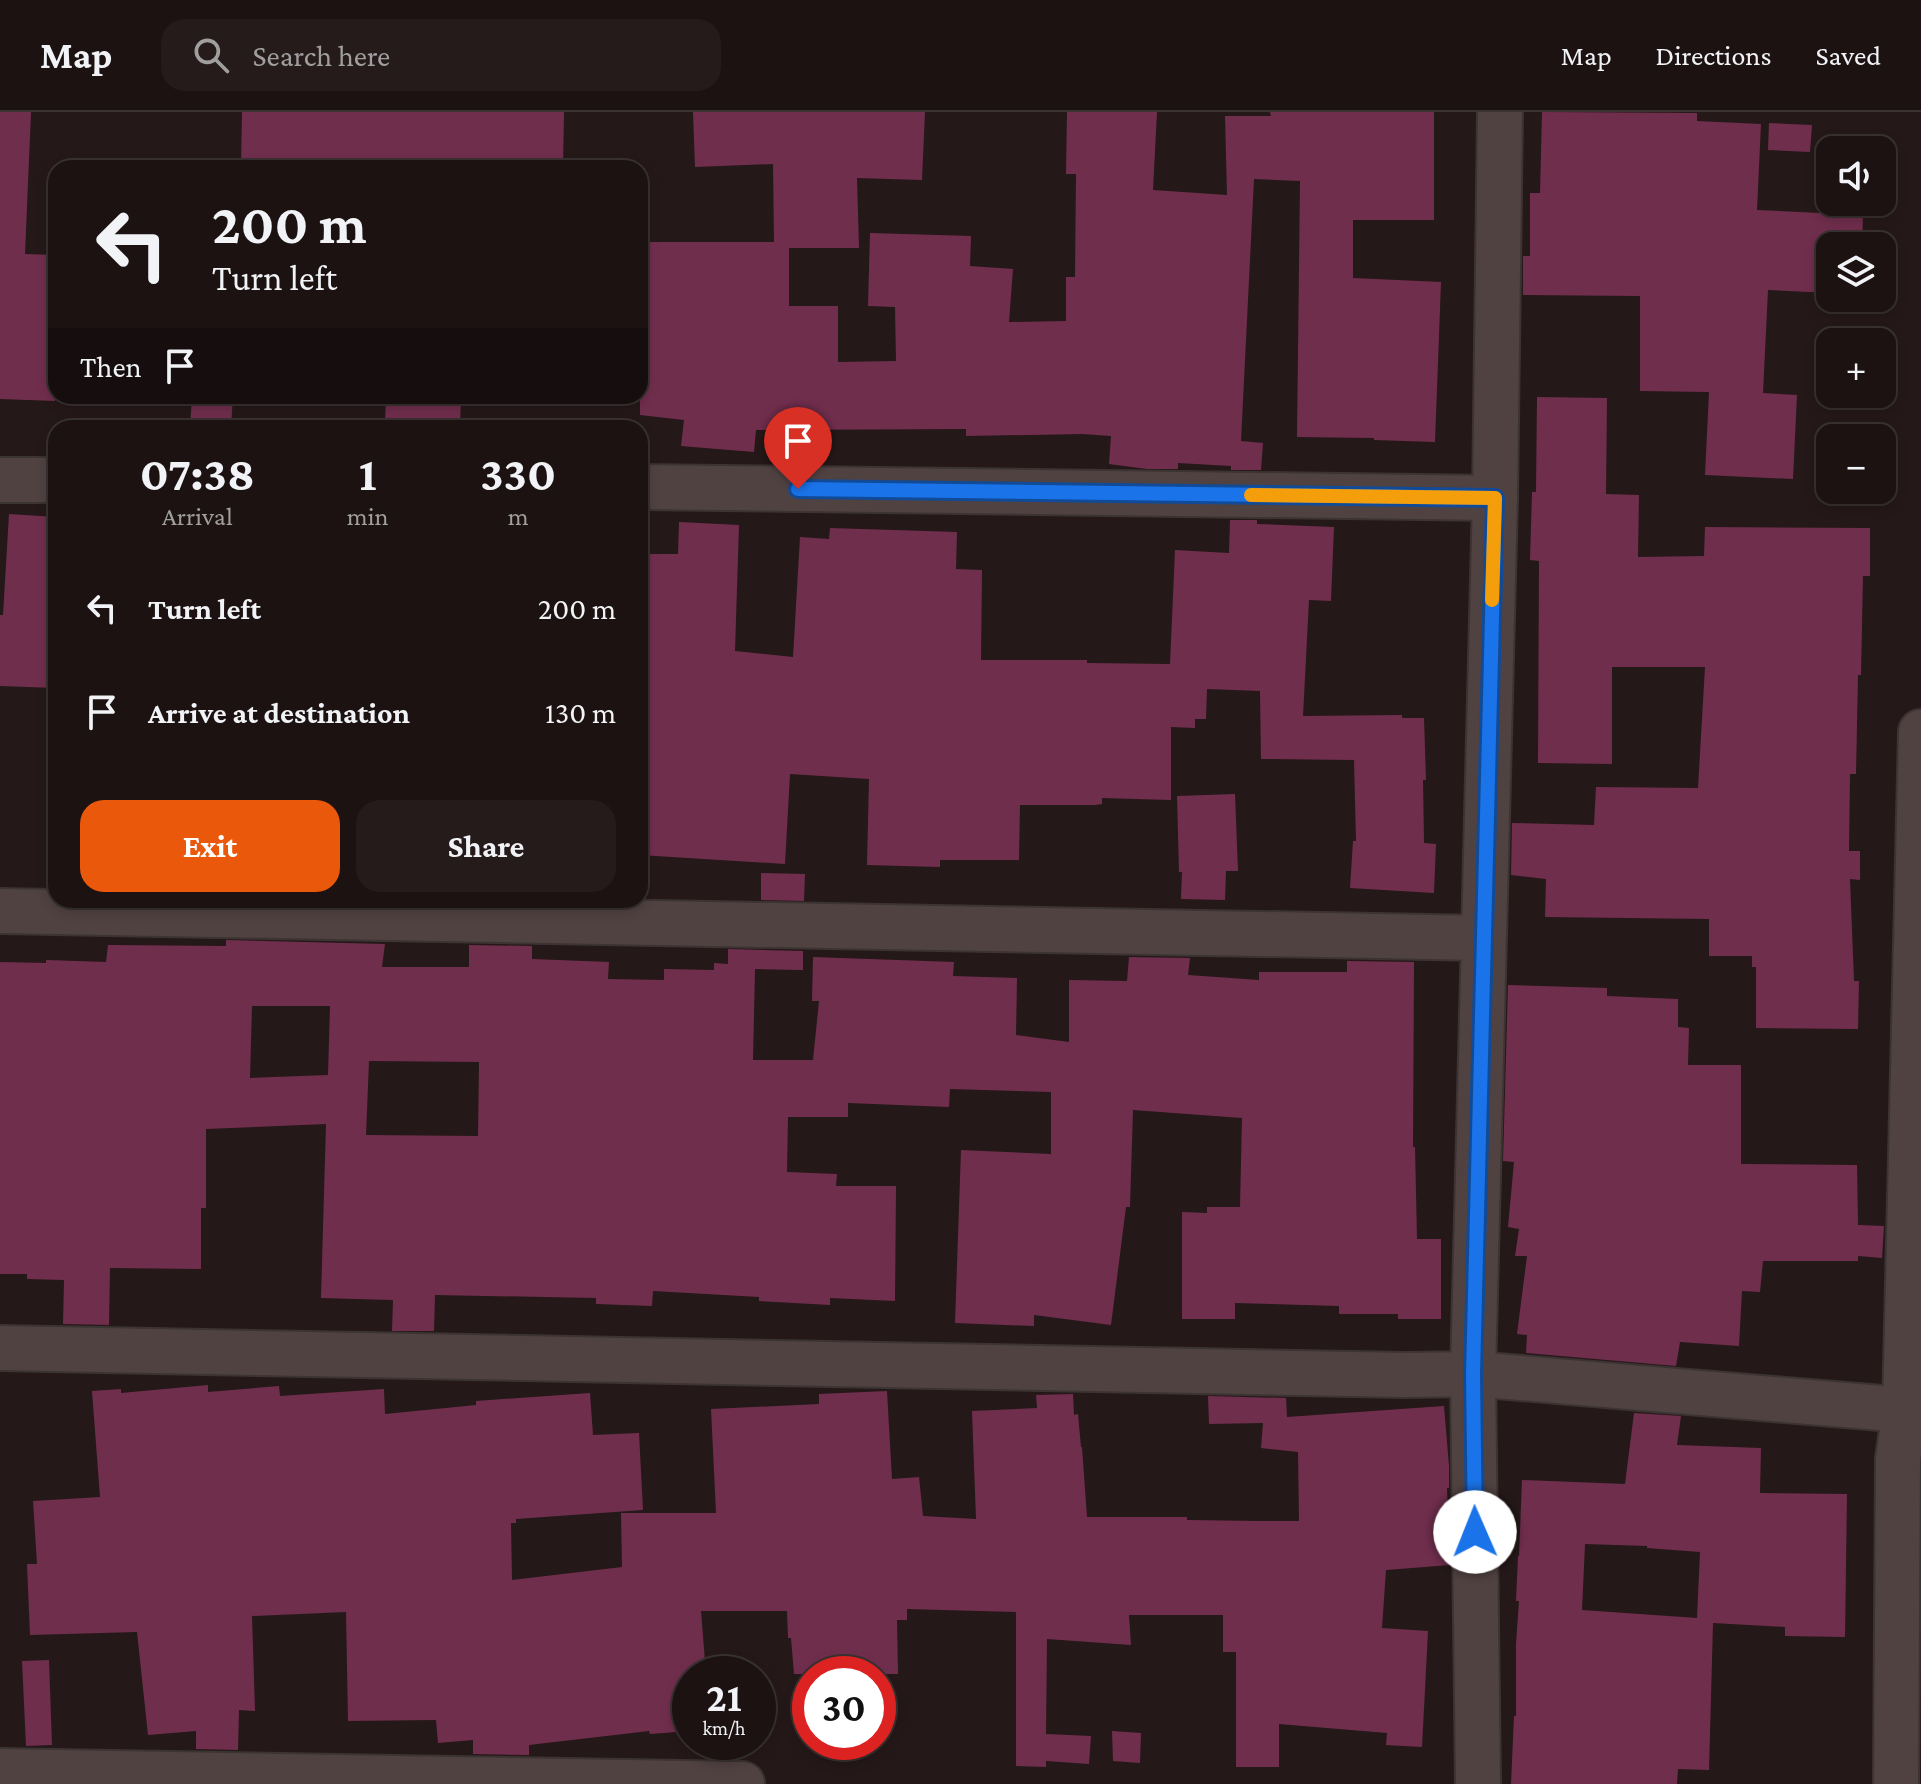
<!DOCTYPE html>
<html lang="en">
<head>
<meta charset="utf-8">
<style>
	:root { --surface:#1c1212; --page:#251b1b; --text:#f1f3f6; --muted:#a09e9f; --line:#3a3232; --accent:#ea580c }
	body { margin:0; font-family:"Crimson Pro",serif; background:var(--page); color:var(--text); height:100vh; display:flex; flex-direction:column; font-size:30px; white-space:nowrap }
	* { box-sizing:border-box; margin:0 }
	p { font-size:26px; color:var(--muted) }
	.icon { flex:none; width:44px; height:44px; fill:none; stroke:currentColor; stroke-width:2; stroke-linecap:round; stroke-linejoin:round }
	.map { position:relative; flex:1; overflow:hidden }
	.details { position:absolute; left:48px; top:308px; width:600px; height:488px; display:flex; flex-direction:column; background:var(--surface); border-radius:24px; box-shadow:0 4px 12px #0003,0 0 0 2px var(--line) }
	.details>* { flex:none }
	.banner { position:absolute; left:48px; top:48px; width:600px; height:244px; border-radius:24px; box-shadow:0 4px 12px #0003,0 0 0 2px var(--line); background:#1c1212; color:var(--text); overflow:hidden }
	.controls { position:absolute; left:1816px; top:24px; display:grid; gap:16px }
	.controls a { display:grid; place-items:center; width:80px; height:80px; border-radius:16px; background:var(--surface); box-shadow:0 4px 12px #0003,0 0 0 2px var(--line); font-size:40px }
	.speed { position:absolute; left:672px; top:1544px; display:flex; gap:16px; font-size:40px; font-weight:700; text-align:center }
	.speed>* { display:grid; place-content:center; width:104px; height:104px; border-radius:50%; background:var(--surface); box-shadow:0 4px 12px #0003,0 0 0 2px var(--line); line-height:1 }
	.speed small { font-size:20px; font-weight:400 }
	.speed .limit { border:12px solid #d22; background:#fff; color:#111 }
	.pin { position:absolute; display:grid; place-items:center; width:68px; height:68px; color:#fff; margin:-82px -34px; border-radius:50% 50% 50% 0; rotate:-45deg; box-shadow:0 0 8px #0007 }
	.pin .icon { rotate:45deg }
	.me { position:absolute; width:88px; margin:-44px; rotate:359deg; stroke-linejoin:round; filter:drop-shadow(0 0 6px #0008) }
	.turn { display:flex; align-items:center; gap:28px; height:168px; padding:0 32px; font-size:36px }
	.turn .icon { width:104px; height:104px; stroke-width:2.5 }
	.turn b { display:block; font-size:56px; line-height:68px }
	.then { display:flex; align-items:center; height:76px; padding:0 32px; background:#0003; gap:16px; font-size:30px }
	.eta { display:flex; justify-content:space-evenly; align-items:center; height:136px; text-align:center }
	.eta b { font-size:48px; font-weight:700; line-height:56px }
	.cta { display:flex; gap:16px; margin-top:auto; padding:16px 32px }
	.cta a { flex:1; height:92px; border-radius:24px; background:var(--accent); color:#fff; font-size:32px; font-weight:700; line-height:92px; text-align:center }
	.cta a+a { background:var(--page); color:var(--text) }
	ul { padding:0; list-style:none }
	li { display:flex; align-items:center; gap:24px; height:104px; padding:0 32px }
	li div { flex:1 }
	li b { display:block; font-size:30px }
	li em { font-style:normal }
	header { display:flex; align-items:center; gap:48px; box-sizing:border-box; height:112px; padding:0 40px; background:var(--surface); border-bottom:2px solid var(--line) }
	header strong { font-size:38px }
	nav { display:flex; gap:44px; margin-inline-start:auto; font-size:28px }
	.search { width:560px; height:72px; background:var(--page); display:flex; align-items:center; gap:20px; box-sizing:border-box; padding:0 28px; border-radius:24px; color:var(--muted); font-size:30px }
	.map>svg:first-child { display:block }
</style>
</head>
<body>
<header>
<strong>Map</strong>
<div class="search"><svg class="icon" aria-label="search" viewBox="0 0 24 24"><circle cx="10" cy="10" r="6"/><path d="M15 15l6 6"/></svg>Search here</div>
<nav><a>Map</a><a>Directions</a><a>Saved</a></nav>
</header>
<div class="map">
<svg width="1921" height="1672" viewBox="0 0 1921 1672">
	<rect width="100%" height="100%" fill="#251818"/>
	<path fill="#702e4d" fill-rule="evenodd" d="M0 0H31L25 142 56 143 55 289 0 287Z
		M242 0H564L563 56H241Z
		M693 0H925L922 68 857 66 859 136H789V194H838V250L896 249 895 195 868 194 870 121 971 124 970 154 1013 157 1009 210 1066 209V165H1075L1076 62H1066L1067 0H1157L1153 78 1227 83 1225 4H1271L1270 0H1434V108H1353V166L1441 170 1435 330 1374 328V326L1297 325 1300 69 1254 67 1241 329 1263 331 1261 358H1231V354L1178 351V357H1147L1109 352 1111 324 1082 322 966 324V317L756 318 754 340 681 334 684 308 640 303V130H774L773 52 695 55Z
		M1542 0 1697 1V9L1761 12 1757 98 1863 103 1862 134H1830V181L1768 178 1763 281 1797 283 1793 367 1705 363 1709 280 1640 279V184L1523 183V144H1530V81H1540Z
		M1769 11 1812 13 1810 40 1768 38Z
		M192 284H233L231 316H190Z
		M386 284H461L460 314 385 312Z
		M1537 285 1607 286 1606 382 1639 383 1638 445 1704 444 1705 415 1870 416V464H1863L1861 563H1858L1856 662H1850L1849 739H1860V768L1850 767 1854 869H1859L1858 917 1756 916V855H1752V844H1709V807L1545 805 1546 767 1511 763 1512 711 1594 713 1596 675 1698 676 1705 555H1612V652L1538 651 1539 449 1530 448 1532 380H1536Z
		M9 402 56 405V464L53 505H56V576L0 574V503H3Z
		M1230 408H1257V412L1334 415 1331 489 1309 488 1303 604 1402 603V606H1424L1426 668H1423L1424 731 1436 732 1434 781 1350 776 1353 729H1356L1354 648 1261 647 1260 579 1207 577 1206 607H1195V616L1171 615V688L1102 686V692L1095 693H1020L1019 748H940V755L867 753 869 667 790 662 785 752 640 743V442H678L679 410 739 413 735 539 793 545 800 425 829 427 830 416 957 420 956 457 982 458 981 548H1087V551L1170 552 1175 438 1229 441Z
		M1235 682 1238 759H1226L1225 788 1181 787 1182 760H1179L1177 684Z
		M761 761 805 762 804 789 761 788Z
		M226 828 385 832 382 855H469V833L532 834V847L609 850 608 867 664 868V857L714 858V851L728 852V837L803 839V858L755 857 753 948H813L819 889H812L813 845 954 850 953 864 1017 866 1016 923 1069 930V868L1127 869 1129 845 1190 846 1188 863 1259 868V860H1347V849L1414 850 1413 1035H1415L1417 1127H1441V1207H1398V1202H1339V1194L1235 1191V1207H1182V1100L1207 1101V1095H1240L1242 1006 1133 998 1130 1095H1126L1111 1213 1034 1203V1214L955 1211 961 1038 1051 1042V980L950 977 949 995 848 991V1005H788L787 1060 837 1062 836 1074H896L895 1189 830 1186V1193L759 1189V1185L653 1179 652 1194 596 1192V1186L435 1183 434 1219H392L393 1188 321 1186 326 1012 206 1017V1096H201V1157L110 1156 109 1213 63 1212 64 1168 27 1167V1162H0V850L46 851V848L106 850 108 833 226 834ZM252 894H330L328 963 250 966ZM369 949 479 950 478 1024 366 1023Z
		M1508 873 1607 876V884L1678 887V915L1689 916 1688 953H1741V1052L1857 1053 1858 1113 1884 1114 1882 1146 1858 1144V1149H1763L1760 1180 1742 1179 1739 1234 1680 1230 1676 1254 1526 1241 1527 1223 1517 1222 1527 1144H1515L1519 1117 1508 1115 1514 1050 1503 1049Z
		M208 1273V1280L279 1274 280 1284 384 1277 385 1302 476 1293V1289L590 1281 593 1323 639 1321 643 1398 516 1407V1411H511L512 1468 622 1455 621 1401H716L711 1297 819 1292V1282L887 1279 892 1367 919 1365 923 1404 976 1407 972 1299 1037 1296 1036 1283 1073 1282 1074 1303 1078 1302 1081 1335H1082L1087 1405H1187V1408L1257 1409H1299L1298 1340 1261 1336 1263 1311 1209 1312 1208 1284 1286 1286 1287 1305 1444 1294 1449 1354V1376H1447L1450 1453 1386 1458 1382 1516 1428 1519 1422 1635 1386 1633 1387 1621 1279 1612V1655H1236V1540H1223V1503H1129L1131 1533 1047 1527 1046 1622 1091 1624 1089 1652 1046 1649V1655L1016 1654V1500L907 1497V1508H897L898 1562H794L791 1526H788L787 1499H701L706 1562H690V1619L650 1622 649 1619 529 1633V1643L473 1642V1628L438 1631 436 1608 348 1609 346 1500 252 1504 255 1599 239 1598 238 1638 196 1637V1619L148 1623 137 1520 30 1523 27 1452H37L33 1389 100 1385 92 1279 121 1277V1281Z
		M1634 1301 1681 1304 1677 1333 1761 1336 1760 1381 1847 1382 1845 1525 1785 1524V1515L1713 1511 1709 1658 1678 1657 1677 1672H1511L1514 1604H1516V1532L1519 1489H1516L1518 1444H1519L1522 1368 1625 1372ZM1585 1432 1647 1434V1436L1700 1440 1697 1506 1582 1498Z
		M49 1548 52 1633 26 1634 22 1549Z
		M1112 1619 1141 1621 1140 1651 1113 1649Z"/>
	<g fill="none" stroke-linecap="round" stroke-linejoin="round">
		<g stroke="#3c3333" stroke-width="48">
			<path id="minor" d="M0 368H56
				M640 375 1495 386
				M0 799 1484 826
				M0 1236 1405 1263 1473 1262 1905 1298
				M0 1659 742 1672
				M1478 1672 1473 1262 1495 386 1500 0
				M1896 1672 1898 1347 1905 1298 1921 620"/>
		</g>
		<use href="#minor" stroke="#514242" stroke-width="44"/>
	</g>
	<g fill="none" stroke-linecap="round" stroke-linejoin="round">
		<g stroke="#114b97" stroke-width="20">
			<path id="route" d="M798 377 1495 386 1473 1262 1475 1420"/>
		</g>
		<use href="#route" stroke="#1a73e8" stroke-width="14"/>
		<path stroke="#f59e0b" stroke-width="14" d="M1251 383 1495 386 1492 488"/>
	</g>
</svg>
<div class="controls">
<a><svg class="icon" aria-label="sound" viewBox="0 0 24 24"><path d="M4 9h4l5-4v14l-5-4H4zM17 9q2 3 0 6"/></svg></a>
<a><svg class="icon" aria-label="layers" viewBox="0 0 24 24"><path d="M12 4l9 5-9 5-9-5zM3 14l9 5 9-5"/></svg></a>
<a>+</a>
<a>−</a>
</div>
<div class="speed"><div>21<small>km/h</small></div><div class="limit">30</div></div>
<div class="pin" style="left:798px;top:377px;background:#d93025"><svg class="icon" aria-label="arrive" viewBox="0 0 24 24"><path d="M6 21V4h12l-3 4 3 4H6"/></svg></div>
<svg class="me" style="left:1475px;top:1420px" viewBox="-20 -20 40 40"><circle r="19" fill="#fff"/><path d="M0-13L10 11 0 6-10 11z" fill="#1a73e8"/></svg>
<div class="banner">
<div class="turn"><svg class="icon" aria-label="left" viewBox="0 0 24 24"><path d="M17 20v-9H6M10 6l-5 5 5 5"/></svg><div><b>200 m</b>Turn left</div></div>
<div class="then">Then<svg class="icon" aria-label="arrive" viewBox="0 0 24 24"><path d="M6 21V4h12l-3 4 3 4H6"/></svg></div>
</div>
<section class="details">
<div class="eta">
<div><b>07:38</b><p>Arrival</p></div>
<div><b>1</b><p>min</p></div>
<div><b>330</b><p>m</p></div>
</div>
<ul>
<li><svg class="icon" aria-label="left" viewBox="0 0 24 24"><path d="M17 20v-9H6M10 6l-5 5 5 5"/></svg><div><b>Turn left</b></div><em>200 m</em></li>
<li><svg class="icon" aria-label="arrive" viewBox="0 0 24 24"><path d="M6 21V4h12l-3 4 3 4H6"/></svg><div><b>Arrive at destination</b></div><em>130 m</em></li>
</ul>
<div class="cta"><a>Exit</a><a>Share</a></div>
</section>
</div>
</body>
</html>
